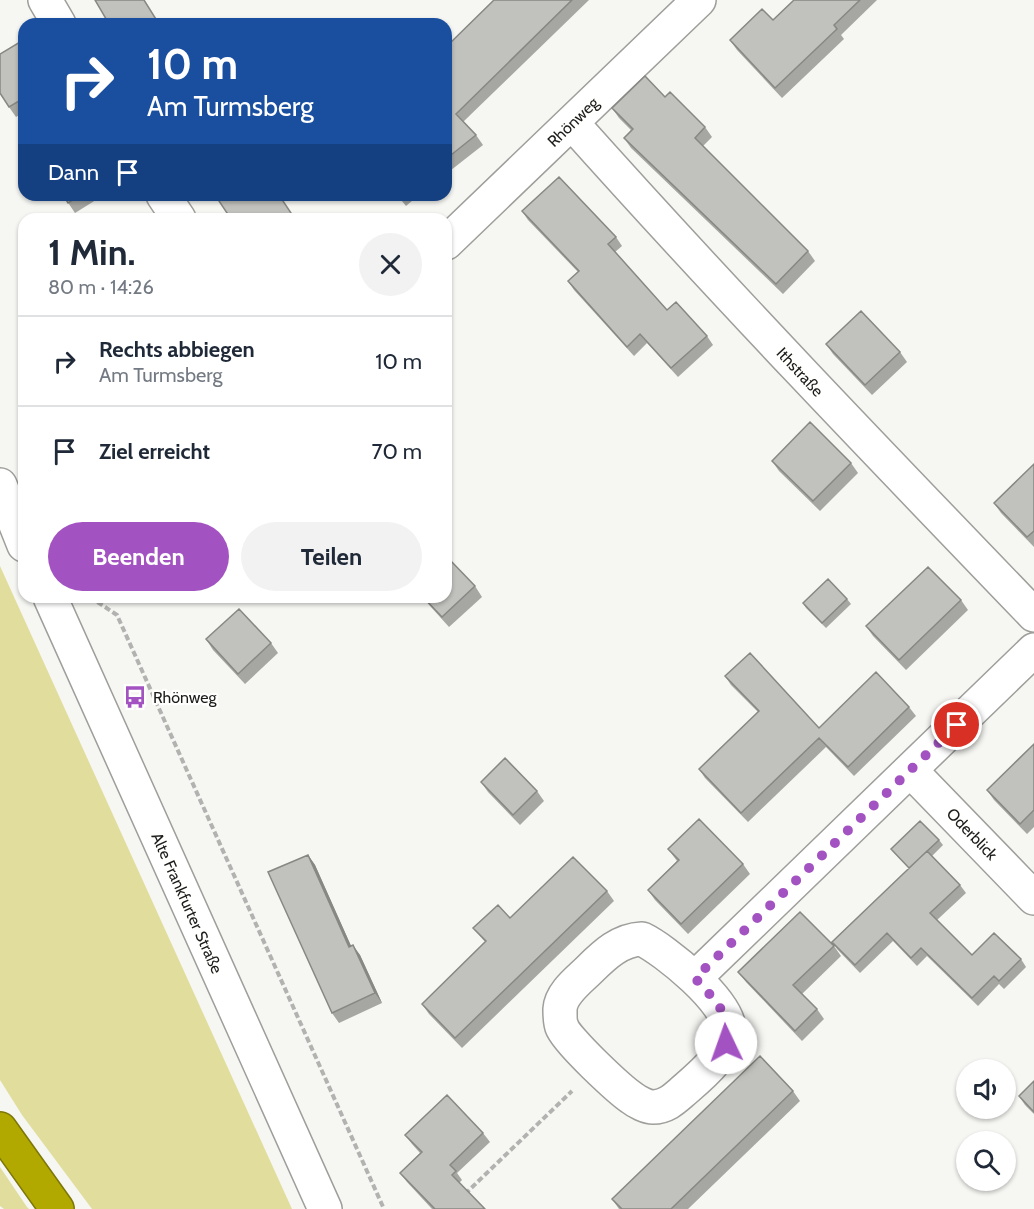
<!DOCTYPE html>
<html lang="de">
<head>
<meta charset="utf-8">
<style>
	:root { --surface:#fff; --page:#f2f2f3; --text:#1f2937; --muted:#747a83; --line:#e0e1e3; --accent:#a352c1 }
	body { margin:0; font-family:Cabin,sans-serif; background:var(--page); color:var(--text); height:100vh; display:flex; flex-direction:column; font-size:22px; white-space:nowrap }
	* { box-sizing:border-box; margin:0 }
	p { font-size:20px; color:var(--muted) }
	.icon { flex:none; width:33px; height:33px; fill:none; stroke:currentColor; stroke-width:2; stroke-linecap:round; stroke-linejoin:round }
	.map { position:relative; flex:1; overflow:hidden }
	.drawer { position:absolute; left:18px; top:213px; width:434px; height:390px; display:flex; flex-direction:column; background:var(--surface); border-radius:18px; box-shadow:0 2px 4px #0004 }
	.drawer>* { flex:none }
	.hud { position:absolute; left:18px; top:18px; width:434px; height:183px; border-radius:18px; box-shadow:0 2px 4px #0004; background:#1a4fa0; color:#fff; overflow:hidden }
	.buttons { position:absolute; left:956px; top:1059px; display:grid; gap:12px }
	.buttons a { display:grid; place-items:center; width:60px; height:60px; border-radius:50%; background:var(--surface); box-shadow:0 2px 4px #0004; font-size:30px }
	.pin { position:absolute; display:grid; place-items:center; width:51px; height:51px; color:#fff; margin:-26px; border:3px solid #fff; border-radius:50%; box-shadow:0 2px 6px #0007 }
	.me { position:absolute; width:66px; margin:-33px; rotate:357deg; stroke-linejoin:round; filter:drop-shadow(0 0 4px #0008) }
	.turn { display:flex; align-items:center; gap:21px; height:126px; padding:0 30px; font-size:27px }
	.turn .icon { width:78px; height:78px; stroke-width:2.5 }
	.turn b { display:block; font-size:42px; line-height:51px }
	.then { display:flex; align-items:center; height:57px; padding:0 30px; background:#0003; gap:12px; font-size:22px }
	.round { display:grid; place-items:center; flex:none; width:63px; height:63px; border-radius:32px; background:var(--page) }
	.overview { display:flex; align-items:center; justify-content:space-between; height:102px; padding:0 30px }
	h1 { font-size:36px; font-weight:800; line-height:45px }
	.primary-button { display:flex; gap:12px; margin-top:auto; padding:12px 30px }
	.primary-button a { flex:1; height:69px; border-radius:36px; background:var(--accent); color:#fff; font-size:24px; font-weight:800; line-height:69px; text-align:center }
	.primary-button a+a { background:var(--page); color:var(--text) }
	ul { padding:0; list-style:none }
	li { display:flex; align-items:center; gap:18px; height:90px; padding:0 30px; border-top:2px solid var(--line) }
	li div { flex:1 }
	li b { display:block; font-size:22px }
	li em { font-style:normal }
	.map>svg:first-child { display:block }
</style>
</head>
<body>
<div class="map">
<svg width="1034" height="1209" viewBox="0 0 1034 1209">
	<rect width="100%" height="100%" fill="#f6f6f3"/>
	<path fill="#e1de9d" d="M0 566 292 1209H92L22 1115 0 1080Z
		M0 1167 27 1207 29 1209H4L0 1206Z"/>
	<g fill="none" stroke-linecap="round" stroke-linejoin="round">
		<g stroke="#9e9e9b" stroke-width="36">
			<path id="street" d="M45 0 59 24
				M572 123C722 291 878 453 1034 615
				M163 195 179 219
				M446 243 699 0
				M911 771 1034 898
				M642 939C665 950 729 1002 729 1029 729 1054 698 1078 681 1093 673 1100 665 1107 653 1107 647 1107 637 1102 632 1098 620 1090 566 1040 562 1027 560 1023 560 1014 560 1009 561 993 579 980 589 970 605 954 620 940 642 939Z
				M695 978 1034 650"/>
		</g>
		<g stroke="#9e9e9b" stroke-width="36">
			<path id="secondary" d="M0 485 24 545
				M50 597 325 1209"/>
		</g>
		<g stroke="#7d7709" stroke-width="36">
			<path id="highway" d="M0 1129 57 1209"/>
		</g>
		<path stroke="#b2b2b0" stroke-width="4" stroke-dasharray="6 3" stroke-linecap="butt" d="M90 597 117 615 384 1209
			M465 1194 572 1091"/>
		<use href="#street" stroke="#fff" stroke-width="33"/>
		<use href="#secondary" stroke="#fff" stroke-width="33"/>
		<use href="#highway" stroke="#b1a800" stroke-width="33"/>
	</g>
	<path fill="#a6a6a3" d="M494 0H589L463 122 476 135 483 145 446 174V47Z
		M794 0H877L841 35 844 39 782 98 737 50 730 40 773 20Z
		M24 48V112L16 117 9 107Z
		M665 97 705 127 712 137 703 146 808 251 815 261 783 294 631 148 624 138 631 130 619 118 612 108Z
		M63 195H104L75 213Z
		M397 195H419L406 206Z
		M522 211 616 237 622 246 615 252 667 310 707 336 713 345 678 377 647 343 634 356 574 290 568 281 578 272 528 220Z
		M826 344 900 352 907 362 872 395 833 354Z
		M772 461 851 463 858 473 820 511 779 471Z
		M1034 464V547L1001 513 994 503Z
		M475 586 482 597 449 627 422 597H446Z
		M847 599 851 604 826 628 806 608 803 603Z
		M961 600 968 610 906 670 873 636 866 626Z
		M206 639 271 643 278 653 245 684 213 650Z
		M725 676 819 728 909 707 916 716 854 776 826 747 748 822 705 778 699 769 758 712 731 685Z
		M1034 744V827L1027 834 994 800 987 790Z
		M481 782 537 791 544 801 520 825 488 792Z
		M939 840 943 845 932 856 960 885 966 893 937 920 972 955 1021 959 1026 967 1004 989 999 984 978 1006 927 956 917 966 893 941 860 973 837 949 832 942 909 868 891 849Z
		M668 849 743 864 750 874 688 934 655 900 648 890 677 861Z
		M308 855 315 865 351 946 360 955 382 1003 339 1023 332 1013Z
		M607 891 614 901 462 1048 429 1014 422 1004 485 942 473 928Z
		M834 946 841 956 802 994 817 1009 824 1019 802 1041 746 982 738 972Z
		M1034 1081V1114L1025 1105 1019 1096Z
		M793 1091 800 1101 688 1209H619L612 1199Z
		M483 1133 490 1142 457 1173 462 1180 459 1183 485 1209H432L407 1182 400 1173 420 1153 412 1144 405 1135Z"/>
	<path fill="#878784" d="M308 855 315 865 356 957 349 947Z
		M353 945 360 955 382 1003 375 993Z"/>
	<path fill="#c1c1bd" stroke="#878784" stroke-width="1.5" d="M95 0H144L159 24H109Z
		M494 0H572L456 114 476 135 446 159V47Z
		M794 0H860L834 25 837 29 775 88 730 40 762 9 773 20Z
		M20 42 24 48V98L9 107 0 93V54Z
		M645 76 665 97 670 92 705 127 695 138 808 251 776 284 624 138 633 129 612 108Z
		M559 177 616 237 608 244 667 310 676 302 707 336 671 368 640 334 627 347 568 281 579 271 522 211Z
		M63 195H81L68 203Z
		M215 195H279L295 219H231Z
		M861 311 900 352 865 385 826 344Z
		M810 422 851 463 813 501 772 461Z
		M1034 464V531L1027 537 994 503Z
		M450 560 475 586 442 617 423 597H446V564Z
		M928 567 961 600 899 660 866 626Z
		M828 579 847 599 822 623 803 603Z
		M239 609 271 643 238 674 206 639Z
		M750 653 819 728 876 672 909 707 848 767 819 738 741 813 699 769 759 711 725 676Z
		M1034 744V810L1020 824 987 790Z
		M505 758 537 791 513 815 481 782Z
		M699 819 743 864 681 924 648 890 679 860 668 849Z
		M920 821 939 840 909 868 891 849Z
		M927 851 960 885 930 913 972 955 994 933 1021 959 999 981 994 976 972 998 921 948 911 958 887 933 855 965 832 942Z
		M308 855 349 947 353 945 375 993 332 1013 268 872Z
		M573 857 607 891 455 1038 422 1004 486 941 473 928 498 905 510 918Z
		M800 912 834 946 793 985 817 1009 795 1031 738 972Z
		M760 1056 793 1091 671 1209H622L612 1199Z
		M1034 1081V1112L1019 1096Z
		M447 1095 483 1133 450 1165 456 1171 452 1175 485 1209H435L400 1173 422 1152 405 1135Z"/>
	<g fill="none" stroke-linecap="round" stroke-linejoin="round">
		<path stroke="#a352c1" stroke-width="10" stroke-dasharray="0 18" d="M726 1043C732 1013 713 999 695 978L957 725"/>
	</g>
	<defs>
		<g id="bus-bare" transform="scale(1.8)"><path d="M-5-6H5V4H4V6H2V4H-2V6H-4V4H-5ZM-3.5-4V0h7V-4ZM-3.5 1.2v1.5H-2V1.2ZM2 1.2v1.5H3.5V1.2Z" fill="#a352c1" stroke="#fffffe" stroke-width="2.5" paint-order="stroke"/></g>
	</defs>
	<g fill-rule="evenodd">
		<use href="#bus-bare" x="135" y="697"/>
	</g>
	<g text-anchor="middle" dominant-baseline="central" stroke-width="4.5" stroke-linejoin="round" paint-order="stroke">
		<g font-size="16" fill="#1c1c1b" stroke="#fffffe">
			<text transform="translate(573 122) rotate(-44)">Rhönweg</text>
			<text transform="translate(800 372) rotate(47)">Ithstraße</text>
			<text transform="translate(972 834) rotate(46)">Oderblick</text>
			<text transform="translate(187 903) rotate(66)">Alte Frankfurter Straße</text>
		</g>
		<g font-size="16" fill="#1c1c1b" stroke="#fffffe" text-anchor="start">
			<text x="153" y="697">Rhönweg</text>
		</g>
	</g>
</svg>
<div class="buttons">
<a><svg class="icon" aria-label="sound" viewBox="0 0 24 24"><path d="M4 9h4l5-4v14l-5-4H4zM17 9q2 3 0 6"/></svg></a>
<a><svg class="icon" aria-label="search" viewBox="0 0 24 24"><circle cx="10" cy="10" r="6"/><path d="M15 15l6 6"/></svg></a>
</div>
<div class="pin" style="left:957px;top:725px;background:#d93025"><svg class="icon" aria-label="arrive" viewBox="0 0 24 24"><path d="M6 21V4h12l-3 4 3 4H6"/></svg></div>
<svg class="me" style="left:726px;top:1043px" viewBox="-20 -20 40 40"><circle r="19" fill="#fff"/><path d="M0-13L10 11 0 6-10 11z" fill="#a352c1"/></svg>
<div class="hud">
<div class="turn"><svg class="icon" aria-label="right" viewBox="0 0 24 24"><path d="M7 20v-9h11M14 6l5 5-5 5"/></svg><div><b>10 m</b>Am Turmsberg</div></div>
<div class="then">Dann<svg class="icon" aria-label="arrive" viewBox="0 0 24 24"><path d="M6 21V4h12l-3 4 3 4H6"/></svg></div>
</div>
<section class="drawer">
<div class="overview"><div><h1>1 Min.</h1><p>80 m · 14:26</p></div><a class="round"><svg class="icon" aria-label="close" viewBox="0 0 24 24"><path d="M6 6l12 12M18 6L6 18"/></svg></a></div>
<ul>
<li><svg class="icon" aria-label="right" viewBox="0 0 24 24"><path d="M7 20v-9h11M14 6l5 5-5 5"/></svg><div><b>Rechts abbiegen</b><p>Am Turmsberg</p></div><em>10 m</em></li>
<li><svg class="icon" aria-label="arrive" viewBox="0 0 24 24"><path d="M6 21V4h12l-3 4 3 4H6"/></svg><div><b>Ziel erreicht</b></div><em>70 m</em></li>
</ul>
<div class="primary-button"><a>Beenden</a><a>Teilen</a></div>
</section>
</div>
</body>
</html>
